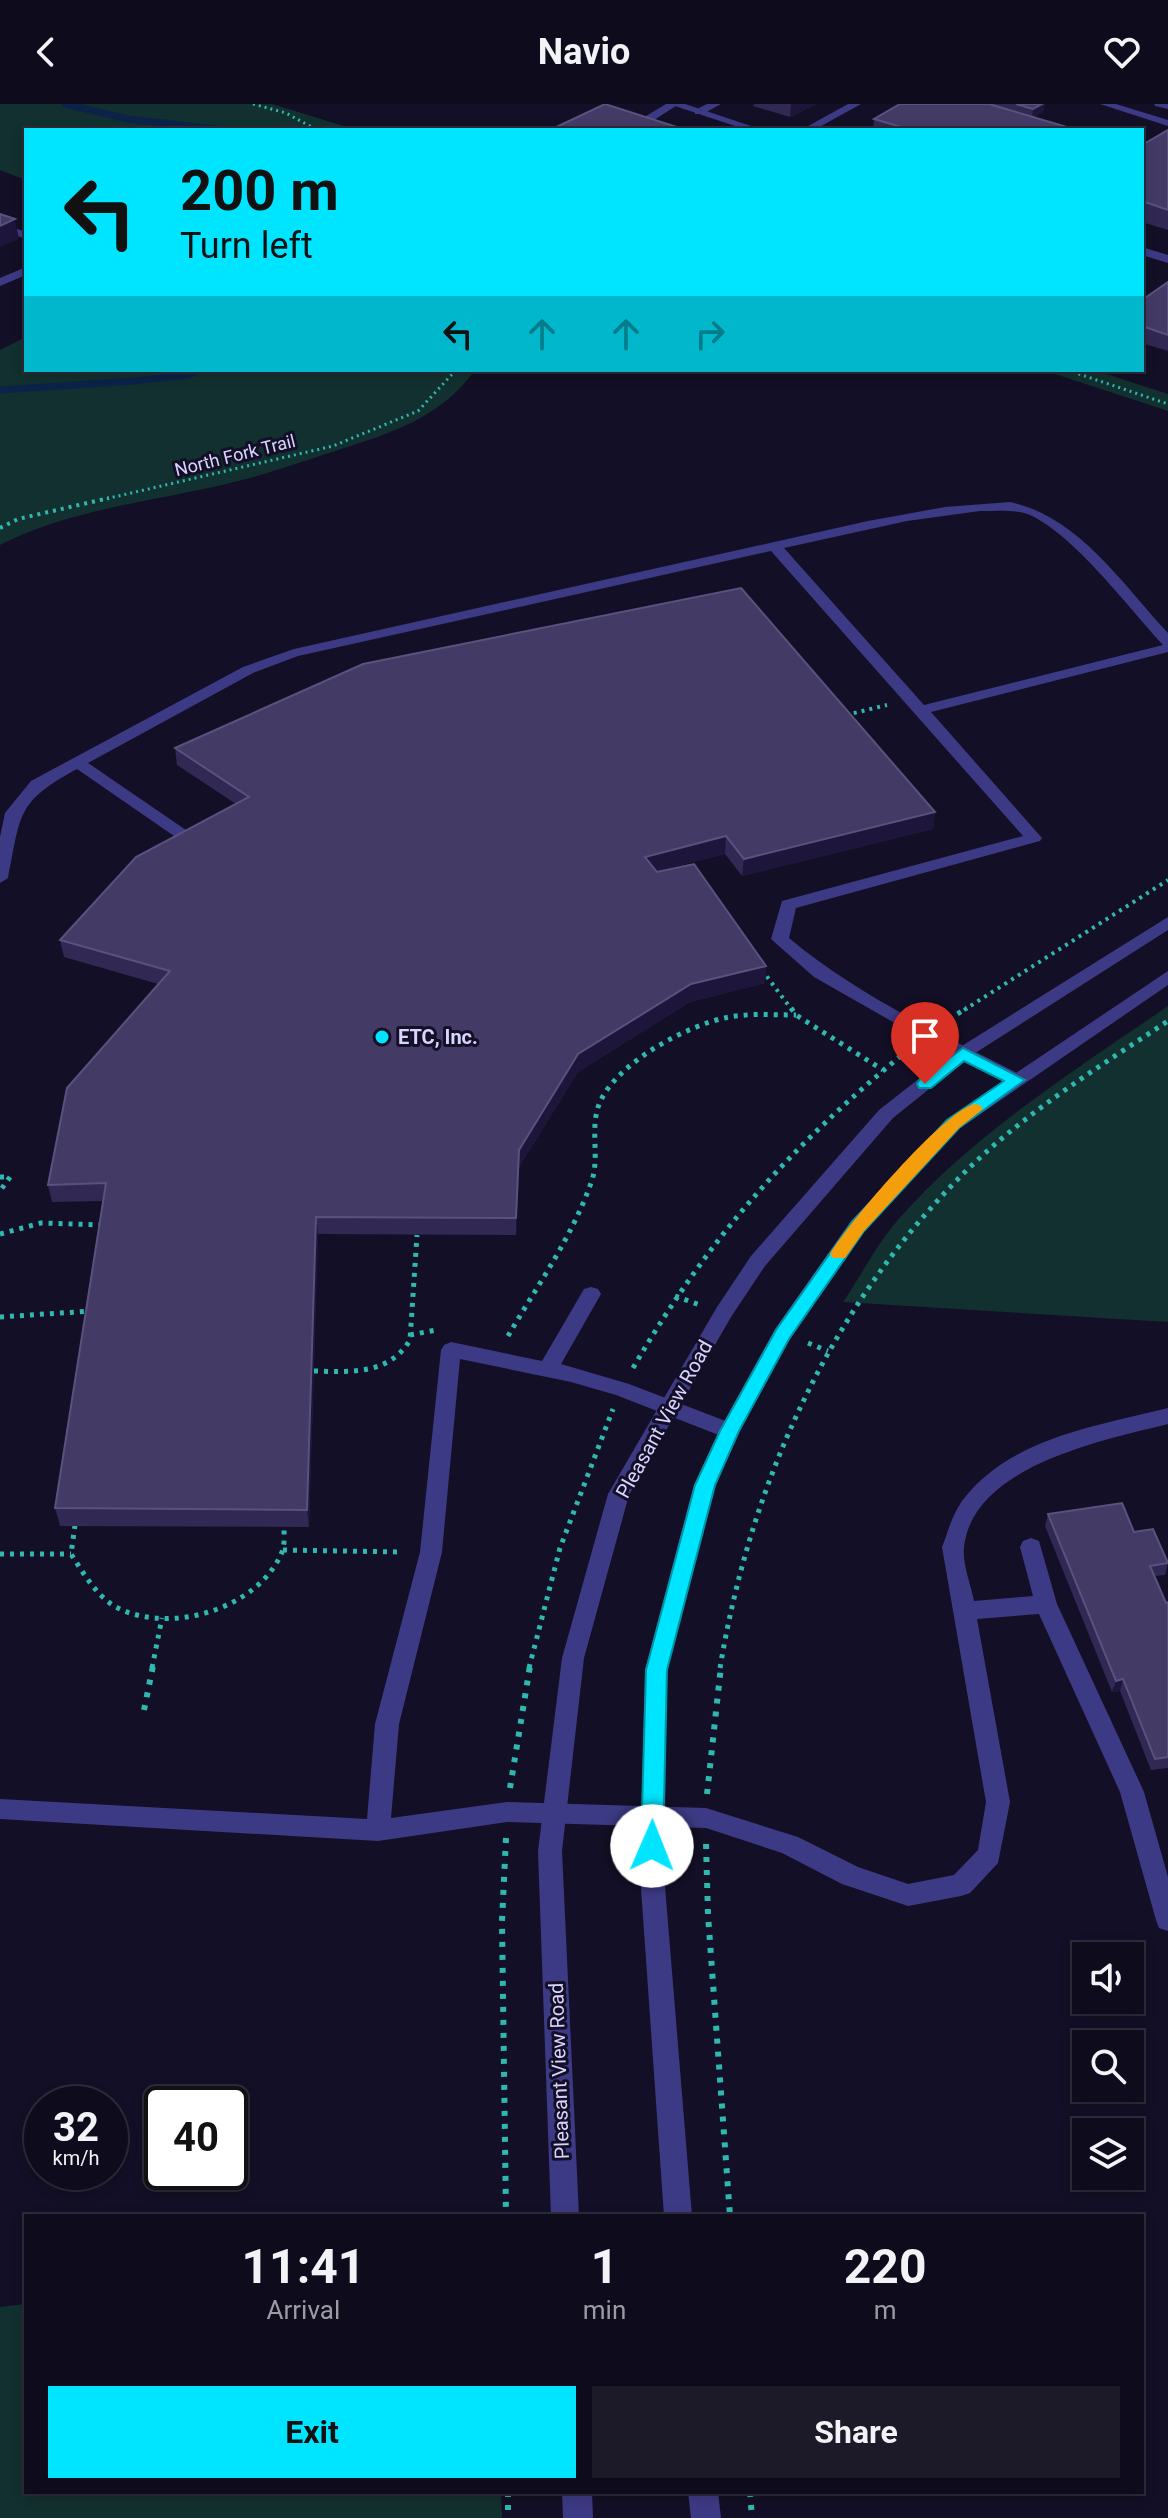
<!DOCTYPE html>
<html lang="en">
<head>
<meta charset="utf-8">
<style>
	:root { --surface:#0e0b1c; --page:#1c1929; --text:#f1f3f6; --muted:#9b9ba3; --line:#2e2b3b; --accent:#00e5ff }
	body { margin:0; font-family:Roboto,sans-serif; background:var(--page); color:var(--text); height:100vh; display:flex; flex-direction:column; font-size:30px; white-space:nowrap }
	* { box-sizing:border-box; margin:0 }
	p { font-size:26px; color:var(--muted) }
	.icon { flex:none; width:44px; height:44px; fill:none; stroke:currentColor; stroke-width:2; stroke-linecap:round; stroke-linejoin:round }
	.map { position:relative; flex:1; overflow:hidden }
	.details { position:absolute; left:24px; top:2110px; width:1120px; height:280px; display:flex; flex-direction:column; background:var(--surface); border-radius:0px; box-shadow:0 4px 12px #0003,0 0 0 2px var(--line) }
	.details>* { flex:none }
	.guide { position:absolute; left:24px; top:24px; width:1120px; height:244px; border-radius:0px; box-shadow:0 4px 12px #0003,0 0 0 2px var(--line); background:#00e5ff; color:#111; overflow:hidden }
	.fabs { position:absolute; left:1072px; top:1838px; display:grid; gap:16px }
	.fabs a { display:grid; place-items:center; width:72px; height:72px; border-radius:0px; background:var(--surface); box-shadow:0 4px 12px #0003,0 0 0 2px var(--line); font-size:40px }
	.speed { position:absolute; left:24px; top:1982px; display:flex; gap:16px; font-size:40px; font-weight:700; text-align:center }
	.speed>* { display:grid; place-content:center; width:104px; height:104px; border-radius:50%; background:var(--surface); box-shadow:0 4px 12px #0003,0 0 0 2px var(--line); line-height:1 }
	.speed small { font-size:20px; font-weight:400 }
	.speed .limit { border:4px solid #111; border-radius:12px; background:#fff; color:#111 }
	.pin { position:absolute; display:grid; place-items:center; width:68px; height:68px; color:#fff; margin:-82px -34px; border-radius:50% 50% 50% 0; rotate:-45deg; box-shadow:0 0 8px #0007 }
	.pin .icon { rotate:45deg }
	.me { position:absolute; width:88px; margin:-44px; rotate:1deg; stroke-linejoin:round; filter:drop-shadow(0 0 6px #0008) }
	.turn { display:flex; align-items:center; gap:28px; height:168px; padding:0 24px; font-size:36px }
	.turn .icon { width:104px; height:104px; stroke-width:2.5 }
	.turn b { display:block; font-size:56px; line-height:68px }
	.lanes { display:flex; align-items:center; height:76px; padding:0 24px; background:#0003; justify-content:center; gap:40px; direction:ltr }
	.lanes .off { opacity:.35 }
	.eta { display:flex; justify-content:space-evenly; align-items:center; height:136px; text-align:center }
	.eta b { font-size:48px; font-weight:700; line-height:56px }
	.button { display:flex; gap:16px; margin-top:auto; padding:16px 24px }
	.button a { flex:1; height:92px; border-radius:0px; background:var(--accent); color:#111; font-size:32px; font-weight:700; line-height:92px; text-align:center }
	.button a+a { background:var(--page); color:var(--text) }
	header { display:flex; justify-content:space-between; align-items:center; height:104px; padding:0 24px; background:var(--surface); font-size:36px; font-weight:700 }
	.map>svg:first-child { display:block }
</style>
</head>
<body>
<header><svg class="icon" aria-label="back" viewBox="0 0 24 24"><path d="M15 5l-7 7 7 7"/></svg>Navio<svg class="icon" aria-label="heart" viewBox="0 0 24 24"><path d="M12 20l-8-8c-3-5 5-10 8-4 3-6 11-1 8 4z"/></svg></header>
<div class="map">
<svg width="1168" height="2414" viewBox="0 0 1168 2414">
	<rect width="100%" height="100%" fill="#130f26"/>
	<path fill="#12302f" d="M0 0H272L357 26H26V76L0 66Z
		M26 233V266H475C441 314 389 330 335 347 304 357 273 368 242 376 162 397 74 403 0 441V246Z
		M1043 266H1094L1168 290V307Z
		M1168 902V1218L843 1198C861 1172 876 1141 897 1117 972 1031 1075 966 1168 902Z
		M26 2200V2388H501L502 2414H0V2203Z"/>
	<g fill="none" stroke-linecap="round" stroke-linejoin="round">
		<path stroke="#0c2248" stroke-width="7" d="M65 0 128 15 225 26
			M0 286 134 277 188 271 200 266"/>
		<path stroke="#2fb8b0" stroke-width="3" stroke-dasharray="2 4" stroke-linecap="butt" d="M253 0 286 9 317 26
			M1067 266 1168 300
			M101 396 333 342 418 307 456 266"/>
		<path stroke="#2fb8b0" stroke-width="4" stroke-dasharray="3 5" stroke-linecap="butt" d="M0 424 18 415 109 394
			M846 611 887 601
			M762 866 792 906
			M964 906 1168 776"/>
		<path stroke="#2fb8b0" stroke-width="5" stroke-dasharray="4 6" stroke-linecap="butt" d="M791 904 796 911 883 966
			M949 915 967 904
			M0 1073H10L0 1087
			M0 1130 41 1119 104 1121
			M675 1192 700 1201
			M0 1213 91 1207
			M410 1231 436 1226
			M508 1232C537 1182 573 1132 592 1076 600 1051 589 1023 600 998 618 958 687 921 729 913 751 909 774 911 796 911
			M808 1239 828 1247
			M633 1264C711 1130 790 1043 909 945
			M314 1267C351 1268 389 1271 410 1236L417 1131
			M75 1421 71 1450C84 1470 98 1495 120 1505 173 1530 259 1504 282 1448 285 1440 284 1431 284 1423
			M283 1446 402 1448
			M0 1450H71
			M152 1564 162 1514
			M529 1564 560 1444 613 1305
			M720 1564C751 1377 832 1198 969 1064 1028 1007 1100 962 1168 917"/>
		<path stroke="#2fb8b0" stroke-width="6" stroke-dasharray="5 8" stroke-linecap="butt" d="M144 1606 153 1562
			M510 1684 530 1562
			M707 1690 721 1562
			M506 1734 502 1817 506 2112
			M706 1740 708 1811 730 2112
			M508 2388V2414
			M750 2388 752 2414"/>
		<path fill="#3d3a85" fill-rule="evenodd" d="M666 0H679L654 16 676 26H661L641 19V15Z
			M707 0H721L703 10H695V6Z
			M1100 0H1116L1168 16V22Z
			M1154 0H1168V5L1155 2Z
			M0 119 26 128V135L0 126Z
			M26 163V171L0 182V174Z
			M1010 398C1078 412 1123 481 1168 529V548L931 608 1042 734 1040 737 796 804 789 834C858 892 943 931 1023 972L1026 976 1023 980H1011L921 934 814 873 771 835 782 797 1023 732 771 447 298 552 253 569 88 659 202 737V743H190L77 665C16 698 21 710 8 774L0 779V733L5 709 31 677 243 563 294 545 868 417 945 403ZM980 407C996 407 1015 405 1030 411 1075 432 1128 503 1163 541L924 601 784 444 907 417Z
			M591 1183 598 1185 601 1190 561 1260 629 1280 736 1321 739 1327 736 1333 729 1335 616 1291 571 1278 460 1255 442 1448 399 1620 391 1714 507 1698 706 1704 798 1733 858 1763 908 1780 954 1771 978 1746 986 1698 942 1443C948 1428 952 1411 962 1397 1009 1334 1097 1322 1168 1304V1320C1105 1336 973 1361 964 1443 962 1459 971 1481 974 1497L1033 1492 1020 1443 1023 1437 1031 1434 1039 1437 1057 1500 1144 1688 1168 1773V1827L1159 1824 1156 1816 1120 1688 1039 1510 977 1515 1010 1698 998 1759 970 1789 961 1792 908 1802 842 1780 782 1749 706 1724 507 1718 378 1737 0 1715V1695L367 1715 375 1620 420 1448 441 1246 444 1241 451 1238 542 1257 584 1185Z"/>
		<path fill="#3d3a85" fill-rule="evenodd" d="M669 0H685L763 26H747Z
			M848 0H861L814 26H801Z
			M1142 143 1168 151V159L1142 151Z"/>
		<path fill="#3d3a85" fill-rule="evenodd" d="M1168 813V826L969 953 893 1014 765 1162 731 1213 629 1391 584 1554 562 1747 579 2112H551L538 1747 562 1554 608 1390 717 1203 751 1152 879 1006 957 945Z
			M1168 867V881L960 1024 865 1127 790 1235 739 1327 716 1381 667 1566 664 1770 692 2112H664L640 1770 645 1566 694 1381 719 1327 775 1225 851 1117 946 1016Z
			M562 2388H592L593 2414H563Z
			M688 2388H718L721 2414H691Z"/>
	</g>
	<path fill="#312854" d="M754 0H816L790 13 753 2Z
		M993 0H1045L1043 8 1034 13 1077 26H873L874 15 993 1Z
		M1168 26V126L1142 118V41Z
		M1168 178V247L1142 239V196Z
		M175 644 935 708 933 725 742 772 725 750 656 767 766 862 765 879 690 898 578 968 519 1063 516 1131 318 1130 309 1423 60 1422 55 1404 103 1097 52 1098 48 1081 158 880 64 853 60 836 236 700 177 661Z
		M1048 1410 1134 1428 1168 1459 1165 1471 1155 1472 1166 1499 1168 1498V1664L1151 1666 1120 1587 1112 1588 1045 1422Z"/>
	<path fill="#1d163a" d="M791 0H816L790 13Z
		M1042 0H1045L1043 8 1032 15 1033 5Z
		M15 115 19 135 0 143V122Z
		M935 708 933 725 742 772 744 755Z
		M726 732 725 750 645 770V753Z
		M766 862 765 879 690 898 578 968 519 1063 516 1131V1114L519 1046 578 950 691 880Z
		M316 1113 318 1130 309 1423 307 1406Z
		M1123 1575 1120 1587 1112 1588 1116 1577Z"/>
	<path fill="#433a66" stroke="#5a527e" stroke-width="2" d="M605 0 686 26H550Z
		M900 0H989L1077 26H911L874 15Z
		M1016 0H1042L1033 5Z
		M1168 26V106L1142 97V41Z
		M0 110 15 115 0 122Z
		M1168 178V231L1142 222V196Z
		M741 484 935 708 744 755 726 732 645 753 657 768 694 760 766 862 691 880 578 950 519 1046 516 1114 316 1113 307 1406 55 1404 106 1079 48 1081 67 984 170 867 60 836 136 753 249 693 175 644 363 560Z
		M1122 1399 1134 1428 1153 1425 1168 1459 1150 1462 1166 1499 1168 1498V1653L1155 1655 1123 1575 1116 1577 1048 1410Z"/>
	<path fill="#00e5ff" stroke="#0095a6" stroke-width="2" d="M963 944 1025 976 959 1024 864 1127 789 1235 739 1327 715 1381 667 1566 663 1742 660 1749 652 1752 645 1749 641 1742 646 1566 695 1381 720 1327 776 1226 852 1118 947 1016 1004 977 964 957 931 984H919L917 980 919 976Z"/>
	<path fill="#f59e0b" d="M974 1000 980 1001 983 1005 959 1024 864 1127 845 1154H833L830 1150C849 1118 942 1009 974 1000Z"/>
	<circle fill="#00e5ff" stroke="#130f26" stroke-width="3" cx="382" cy="933" r="8"/>
	<g text-anchor="middle" dominant-baseline="central" stroke-width="6" stroke-linejoin="round" paint-order="stroke">
		<g font-size="18" fill="#d9d4ff" stroke="#130f26">
			<text transform="translate(235 351) rotate(-14)">North Fork Trail</text>
		</g>
		<g font-size="20" font-weight="bold" fill="#d9d4ff" stroke="#130f26" text-anchor="start">
			<text x="398" y="933">ETC, Inc.</text>
		</g>
		<g font-size="20" fill="#d9d4ff" stroke="#130f26">
			<text transform="translate(664 1315) rotate(-61)">Pleasant View Road</text>
			<text transform="translate(559 1967) rotate(-92)">Pleasant View Road</text>
		</g>
	</g>
</svg>
<div class="fabs">
<a><svg class="icon" aria-label="sound" viewBox="0 0 24 24"><path d="M4 9h4l5-4v14l-5-4H4zM17 9q2 3 0 6"/></svg></a>
<a><svg class="icon" aria-label="search" viewBox="0 0 24 24"><circle cx="10" cy="10" r="6"/><path d="M15 15l6 6"/></svg></a>
<a><svg class="icon" aria-label="layers" viewBox="0 0 24 24"><path d="M12 4l9 5-9 5-9-5zM3 14l9 5 9-5"/></svg></a>
</div>
<div class="speed"><div>32<small>km/h</small></div><div class="limit">40</div></div>
<div class="pin" style="left:925px;top:980px;background:#d93025"><svg class="icon" aria-label="arrive" viewBox="0 0 24 24"><path d="M6 21V4h12l-3 4 3 4H6"/></svg></div>
<svg class="me" style="left:652px;top:1742px" viewBox="-20 -20 40 40"><circle r="19" fill="#fff"/><path d="M0-13L10 11 0 6-10 11z" fill="#00e5ff"/></svg>
<div class="guide">
<div class="turn"><svg class="icon" aria-label="left" viewBox="0 0 24 24"><path d="M17 20v-9H6M10 6l-5 5 5 5"/></svg><div><b>200 m</b>Turn left</div></div>
<div class="lanes"><svg class="icon" aria-label="left" viewBox="0 0 24 24"><path d="M17 20v-9H6M10 6l-5 5 5 5"/></svg><svg class="icon off" aria-label="ahead" viewBox="0 0 24 24"><path d="M12 20V5M6 11l6-6 6 6"/></svg><svg class="icon off" aria-label="ahead" viewBox="0 0 24 24"><path d="M12 20V5M6 11l6-6 6 6"/></svg><svg class="icon off" aria-label="right" viewBox="0 0 24 24"><path d="M7 20v-9h11M14 6l5 5-5 5"/></svg></div>
</div>
<section class="details">
<div class="eta">
<div><b>11:41</b><p>Arrival</p></div>
<div><b>1</b><p>min</p></div>
<div><b>220</b><p>m</p></div>
</div>
<div class="button"><a>Exit</a><a>Share</a></div>
</section>
</div>
</body>
</html>
